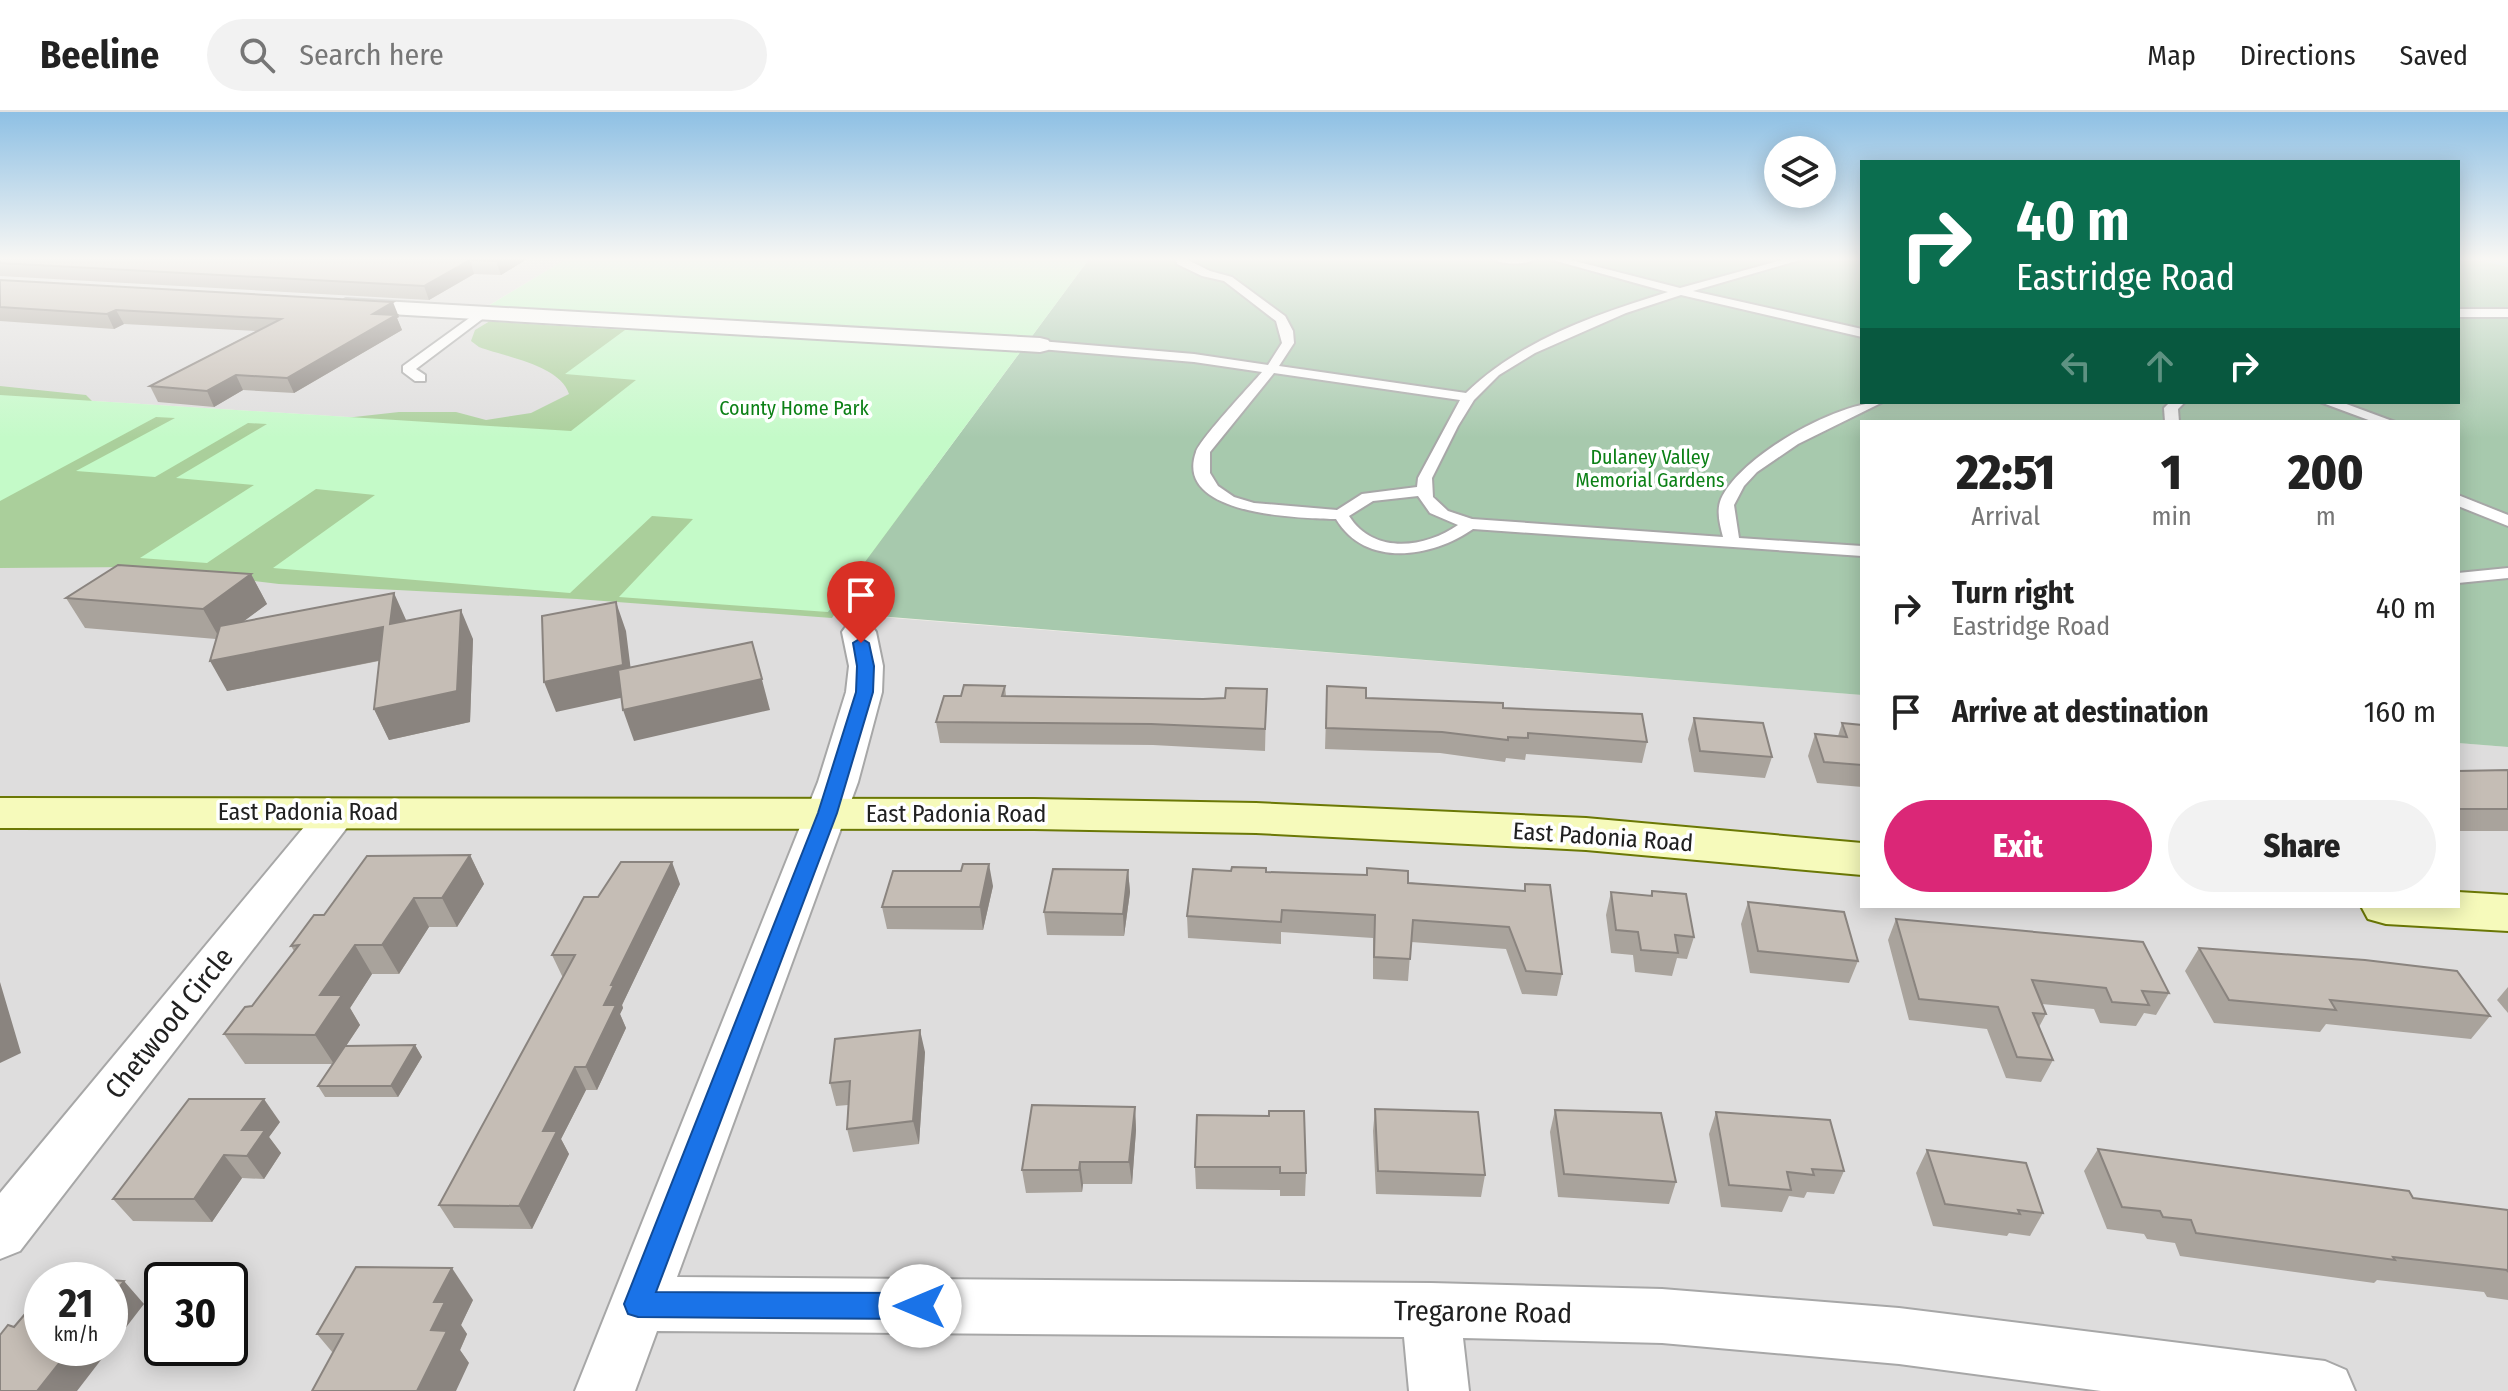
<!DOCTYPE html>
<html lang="en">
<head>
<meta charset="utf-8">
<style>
	:root { --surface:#fff; --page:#f2f2f2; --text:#222; --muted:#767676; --line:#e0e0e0; --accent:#db2777 }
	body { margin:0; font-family:"Fira Sans Condensed",sans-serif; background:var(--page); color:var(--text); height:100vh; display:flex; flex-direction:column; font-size:30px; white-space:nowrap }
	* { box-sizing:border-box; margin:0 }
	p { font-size:26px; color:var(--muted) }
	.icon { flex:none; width:44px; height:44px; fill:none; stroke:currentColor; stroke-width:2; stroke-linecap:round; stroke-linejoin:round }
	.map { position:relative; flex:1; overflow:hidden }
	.side { position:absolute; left:1860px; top:308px; width:600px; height:488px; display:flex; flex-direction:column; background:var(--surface); border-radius:0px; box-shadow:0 4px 20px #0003 }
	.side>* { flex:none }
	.hud { position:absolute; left:1860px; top:48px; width:600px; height:244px; border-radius:0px; box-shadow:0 4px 20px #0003; background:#0b6e4f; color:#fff; overflow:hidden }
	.tools { position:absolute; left:1764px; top:24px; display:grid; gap:16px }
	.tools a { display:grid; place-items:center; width:72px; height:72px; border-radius:50%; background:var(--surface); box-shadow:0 4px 20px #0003; font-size:40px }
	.speed { position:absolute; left:24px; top:1150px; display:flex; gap:16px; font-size:40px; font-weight:700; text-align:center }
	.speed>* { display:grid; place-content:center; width:104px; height:104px; border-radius:50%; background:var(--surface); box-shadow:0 4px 20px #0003; line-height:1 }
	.speed small { font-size:20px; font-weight:400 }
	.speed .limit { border:4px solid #111; border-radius:12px; background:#fff; color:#111 }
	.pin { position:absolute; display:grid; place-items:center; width:68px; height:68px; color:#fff; margin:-82px -34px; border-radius:50% 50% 50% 0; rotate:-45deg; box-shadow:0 0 8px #0007 }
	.pin .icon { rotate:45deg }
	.me { position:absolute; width:88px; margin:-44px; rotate:270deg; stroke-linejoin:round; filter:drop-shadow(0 0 6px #0008) }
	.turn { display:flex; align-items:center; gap:28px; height:168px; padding:0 24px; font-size:36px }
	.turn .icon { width:104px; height:104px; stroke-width:2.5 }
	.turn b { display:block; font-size:56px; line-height:68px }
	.lanes { display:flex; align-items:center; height:76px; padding:0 24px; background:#0003; justify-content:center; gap:40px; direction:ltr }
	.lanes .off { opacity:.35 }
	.eta { display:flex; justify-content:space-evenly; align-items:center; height:136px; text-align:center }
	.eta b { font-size:48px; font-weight:800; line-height:56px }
	.button { display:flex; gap:16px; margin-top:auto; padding:16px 24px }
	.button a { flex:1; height:92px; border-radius:48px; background:var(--accent); color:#fff; font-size:32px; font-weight:800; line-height:92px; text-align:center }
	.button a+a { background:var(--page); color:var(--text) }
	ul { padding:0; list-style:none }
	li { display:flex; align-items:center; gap:24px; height:104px; padding:0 24px }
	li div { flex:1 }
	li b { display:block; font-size:30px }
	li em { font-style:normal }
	header { display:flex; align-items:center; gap:48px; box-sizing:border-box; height:112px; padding:0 40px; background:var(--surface); border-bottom:2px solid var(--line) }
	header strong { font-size:38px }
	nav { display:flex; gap:44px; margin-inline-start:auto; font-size:28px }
	.search { width:560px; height:72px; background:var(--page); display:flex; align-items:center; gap:20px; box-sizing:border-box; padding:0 28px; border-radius:44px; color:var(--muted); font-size:30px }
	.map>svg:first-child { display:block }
</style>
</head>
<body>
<header>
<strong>Beeline</strong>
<div class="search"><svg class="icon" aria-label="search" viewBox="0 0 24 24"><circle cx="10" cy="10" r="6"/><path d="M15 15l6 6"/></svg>Search here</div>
<nav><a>Map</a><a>Directions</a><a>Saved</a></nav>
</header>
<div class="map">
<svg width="2508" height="1279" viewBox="0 0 2508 1279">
	<rect width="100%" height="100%" fill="#f0ede6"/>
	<path fill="#dedddd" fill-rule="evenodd" d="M0 147H566L466 207 627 218 637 267 571 319 0 283Z
		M0 435 1862 583V794H2458V631L2508 635V1279H0ZM42 1168H110V1236H42ZM162 1168H230V1236H162Z"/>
	<path fill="#aacf9b" d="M490 209 807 227 978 290 832 506 577 487 279 472 138 455 0 456V274L86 283 98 295 327 308 399 300H456L486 308 531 301 569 282C560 253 505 245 479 235L471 229 475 218Z"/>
	<path fill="#a7c9ad" d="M1089 147H1862V290H2458V147H2508V635L2458 631V310H1862V583L828 500Z"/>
	<path fill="#c4fac8" d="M566 147H1089L828 500 619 485 693 407 652 404 570 481 273 456 375 383 316 377 207 451 140 446 254 373 176 366 267 312 248 311 155 365 76 359 175 306 156 305 0 389V283L571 319 636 268 565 262 625 218 465 208Z"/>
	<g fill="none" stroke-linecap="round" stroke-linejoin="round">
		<path stroke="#a7d1de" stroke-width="6" d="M2488 147 2508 152"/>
		<g stroke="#a7a7a7" stroke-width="4">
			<path id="lane" d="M1176 147H1186L1210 159 1232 165 1285 204 1293 219 1294 231 1279 254 1466 281C1522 227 1595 203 1668 180L1549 147H1567L1680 176 1785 147H1803L1693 179 1862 217V225L1681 183 1626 201 1535 241 1499 263 1474 288 1458 314 1432 366 1433 385 1448 399 1472 407 1723 425C1720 413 1716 399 1721 387 1740 344 1837 290 1883 290L1798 332 1757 360 1744 374 1734 393 1739 426 1862 434V444L1473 417C1433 445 1366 457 1336 407 1301 406 1173 404 1196 340 1200 327 1250 274 1262 260L1194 250 1040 237 1034 233 1040 229 1194 242 1268 253 1282 231 1276 209 1224 169 1202 164 1177 152ZM1274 261 1460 288 1418 366 1417 375 1362 382 1337 398 1254 391 1234 385 1218 374 1210 361V340ZM1418 384 1430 401 1458 413C1425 436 1374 443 1349 404L1373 389Z
				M1493 147H1536C1527 153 1502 153 1493 147Z
				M2458 197H2508V205H2458Z
				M479 199 489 202 416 257 425 263V269H415L403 260V254Z
				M2170 290H2185L2178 297 2179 310H2165L2164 296Z
				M2320 290H2341L2395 310H2374Z
				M2458 383 2508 403V414L2458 394Z
				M2508 456V466L2458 471V461Z"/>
		</g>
		<g stroke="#a7a7a7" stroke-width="4">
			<path id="street" d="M346 187 1040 226 1048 228 1052 233 1048 238 1040 240 338 199 335 194Z
				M859 510 871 513 876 520 883 554 882 580 858 670 677 1165 1431 1171 1662 1177 1899 1196 2325 1249 2346 1258 2355 1279H2101L1899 1252 1662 1231 1463 1226 1469 1279H1409L1404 1225 657 1219 635 1279H575L818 670 846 580 849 554 842 520 847 513Z
				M338 687 352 691 358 700 352 709 20 1139 0 1147V1081L324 691Z"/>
		</g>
		<g stroke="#6b7805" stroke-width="4">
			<path id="secondary" d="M0 686 1034 687 1256 691 1586 706 1862 731V763L1586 738 1256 721 1034 717 0 716Z
				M2458 780 2508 783V819L2386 812 2368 807 2361 794H2458Z"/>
		</g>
		<use href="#lane" fill="#fff" fill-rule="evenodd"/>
		<use href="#street" fill="#fff" fill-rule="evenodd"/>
		<use href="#secondary" fill="#f6fabb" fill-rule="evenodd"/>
	</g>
	<path fill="#a9a39c" d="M0 147H527L501 163 474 162 429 188 0 164Z
		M0 168 399 205 397 206 402 218 294 281 243 278 214 295 158 290 150 274 256 219 124 212 114 217 0 209Z
		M251 462 267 492 243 509 406 508 473 527 470 610 389 628 374 597 379 549 227 579 216 527 85 516 66 486Z
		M1005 574 1006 584 1266 598 1265 639 1153 633 940 631 936 610 961 584Z
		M1327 574 1366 586 1503 596 1647 630 1642 651 1526 642 1525 648 1506 646 1505 650 1440 641 1325 637Z
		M1694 606 1772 645 1765 666 1694 660 1688 627Z
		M1842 611 1862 613V675L1817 671 1808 644 1815 622 1838 624Z
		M2508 658V719H2458V659Z
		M470 743 484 772 457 815H429L399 862H372L350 896 360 913 346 934 415 933 422 945 398 985H325L318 974 332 952H245L224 922 252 894 294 839 291 834 324 803Z
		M1128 758 1130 780 1124 824 1047 823 1044 800Z
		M1266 760 1524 779 1525 772 1562 862 1557 884 1522 882 1506 837 1411 830 1408 869 1373 867V826L1281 820V832L1188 826 1187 804Z
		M680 772 622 893 623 896 620 902 626 916 597 978H586L561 1027 569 1042 532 1117 454 1116 439 1093 563 866 552 843 598 785Z
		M993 774 983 818 887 817 882 795Z
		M1652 779 1694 825 1687 847 1677 846 1672 864 1635 860 1633 843 1611 841 1606 803 1611 780 1650 784Z
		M1748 790 1858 849 1849 871 1750 861 1741 812Z
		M1896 807 2169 881 2156 903 2144 901 2136 914 2100 911 2094 897 2042 892 2046 902 2039 915 2053 948 2041 970 2006 966 1987 917 1909 908 1888 828Z
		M2199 836 2490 904 2471 927 2326 912 2320 920 2214 911 2185 859Z
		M2508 875V901L2497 888Z
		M925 940 919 1032 853 1040 847 1017 848 993 836 994 830 971Z
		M1135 995 1136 1018 1132 1072H1083L1082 1080 1026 1081 1022 1058Z
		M1375 997 1485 1063 1481 1085 1376 1082 1373 1019Z
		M1555 998 1676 1070 1669 1092 1558 1085 1550 1020Z
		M1716 1000 1844 1059 1834 1082 1807 1080 1804 1086 1789 1084 1782 1100 1721 1095 1709 1022Z
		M1269 1004 1306 1061 1305 1084H1280V1078L1196 1077 1195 1055Z
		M280 1010 269 1025 281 1041 264 1067 242 1066 212 1110 133 1109 113 1087Z
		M2098 1037 2413 1086 2508 1098V1188L2487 1185 2484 1180 2377 1168 2374 1171 2180 1144 2175 1131 2147 1127 2144 1122 2107 1117 2084 1059Z
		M1927 1038 2043 1101 2030 1124 2009 1121 2007 1124 1933 1114 1916 1061Z
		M473 1188 461 1213 467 1222 460 1238 469 1251 333 1241 317 1222Z"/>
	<path fill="#8a847f" d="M500 147H527L501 163 496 149Z
		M470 148 474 162 429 188 424 174Z
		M393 190 399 205 397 206 402 218 294 281 287 266 373 202Z
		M116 198 124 212 114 217 107 202Z
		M236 263 243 278 214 295 207 279Z
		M251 462 267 492 220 527 203 497Z
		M394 481 407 510 390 512Z
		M616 490 626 519 634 583 556 600 544 570Z
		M461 498 473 527 470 610 389 628 374 597Z
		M383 515 397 545 227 579 210 549Z
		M752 530 770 598 634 629 623 598Z
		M470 743 484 772 457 815 442 786Z
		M672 750 680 772 622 893 623 896 620 902 626 916 597 978 586 955 604 893 611 873Z
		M989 752 993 774 983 818 980 795Z
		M1128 758 1130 780 1124 824 1123 802Z
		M414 786 429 815 399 862 382 833Z
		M355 833 372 862 350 896 360 913 334 952 315 923 320 883Z
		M0 870 21 941 0 951Z
		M920 918 925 940 919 1032 913 1009Z
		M415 933 422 945 398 985 391 974Z
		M575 955 586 978 561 1027 569 1042 532 1117 519 1094 543 1019Z
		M264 987 280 1010 269 1025 281 1041 264 1067 247 1044 242 1018Z
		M1135 995 1136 1018 1132 1072 1129 1050Z
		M224 1043 242 1066 212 1110 194 1087Z
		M1080 1050 1083 1072 1082 1080 1079 1058Z
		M452 1156 473 1188 461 1213 467 1222 460 1238 469 1251 456 1279H417L431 1218 434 1190Z
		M124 1169 144 1192 77 1279H37L71 1236H110V1187Z"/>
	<path fill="#c5bdb5" stroke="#8a847f" stroke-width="2" d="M0 147H500L496 149 470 148 424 174 0 151Z
		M0 168 393 190 373 202 396 203 287 266 236 263 207 279 150 274 281 207 116 198 107 202 0 195Z
		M118 453 251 462 203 497 66 486Z
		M394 481 390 512 461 498 457 579 374 597 383 515 210 549 220 514Z
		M616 490 623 553 544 570 542 504Z
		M752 530 762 567 623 598 618 558Z
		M964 573 1005 574 1002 584 1203 587 1225 586 1226 576 1267 577 1265 617 1151 612 936 610 944 584H961Z
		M1327 574 1366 576V586L1503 591V596L1642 602 1647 630 1528 621V626L1508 625V628L1442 620 1326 616Z
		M1694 606 1763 611 1772 645 1700 639Z
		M1842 611 1862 613V653L1824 650 1815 622 1847 625Z
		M2508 658V697H2458V659Z
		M470 743 442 786H414L382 833H355L320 883H342L315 923 224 922 245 895 252 894 299 833 291 834 314 803H324L367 744Z
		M621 750H672L611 873H614L604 893H616L586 955H575L543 1019H557L519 1094 439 1093 575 843H552L584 785H598Z
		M963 752H989L980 795H882L893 759H961Z
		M1232 755 1266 756V760L1367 763V756L1408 759V771L1525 779V772L1550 773 1562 862 1526 859 1509 815 1413 808 1410 847 1374 845 1375 803 1282 798 1281 810 1187 804 1193 757 1231 759Z
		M1053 757 1128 758 1123 802 1044 800Z
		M1652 779 1686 782 1694 825 1675 823 1678 841 1641 838 1638 820 1616 818 1611 780 1652 784Z
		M1748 790 1844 800 1858 849 1758 839Z
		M1896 807 2143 830 2169 881 2142 879 2149 893 2112 890 2106 876 2032 868 2046 902 2033 901 2053 948 2017 945 1998 895 1919 887Z
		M2199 836 2365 848 2457 859 2490 904 2330 888 2336 898 2229 888Z
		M920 918 913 1009 847 1017 850 969 830 971 835 927Z
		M415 933 391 974H318L345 934Z
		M189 987H264L242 1018H265L247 1044 224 1043 194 1087H113Z
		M1032 993 1135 995 1129 1050H1080L1079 1058H1022Z
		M1375 997 1478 1000 1485 1063 1378 1059Z
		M1555 998 1661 1001 1676 1070 1564 1062Z
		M1269 999H1304L1306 1061H1280V1055H1195L1197 1003 1269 1004Z
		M1716 1000 1830 1008 1844 1059 1812 1057 1814 1063 1787 1060 1791 1078 1729 1073Z
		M2098 1037 2409 1079 2413 1086 2508 1098V1160L2507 1158 2393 1145 2395 1148 2196 1121 2191 1108 2163 1105 2160 1099 2122 1095Z
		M1927 1038 2026 1051 2043 1101 2018 1098 2020 1102 1945 1092Z
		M356 1155 452 1156 434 1190H445L431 1218 447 1219 417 1279H312L343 1222H317Z
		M57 1164 106 1168H53Z
		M110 1168 124 1169 110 1187Z
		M42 1182V1236H71L37 1279H0V1223L8 1213 14 1215Z"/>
	<linearGradient id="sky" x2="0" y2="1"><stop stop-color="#8ec0e4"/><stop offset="0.45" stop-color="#f8f7f4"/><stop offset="1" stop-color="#f8f7f4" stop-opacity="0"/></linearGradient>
	<rect width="2508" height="326" fill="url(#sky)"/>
	<path fill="#1a73e8" stroke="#114b97" stroke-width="2" d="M861 526 869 531 874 554 873 580 837 701 656 1180 920 1181 930 1185 934 1194 930 1203 920 1207 638 1205 628 1202 624 1192 818 701 856 580 857 554 853 531Z"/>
	<g text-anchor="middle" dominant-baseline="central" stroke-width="7" stroke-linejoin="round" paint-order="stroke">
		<g font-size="20" fill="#0c8016" stroke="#fff">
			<text x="794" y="296">County Home Park</text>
			<text x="1650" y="345">Dulaney Valley<tspan x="1650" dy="23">Memorial Gardens</tspan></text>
		</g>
		<g font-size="24" fill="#202020" stroke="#fff">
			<text x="308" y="700">East Padonia Road</text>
			<text x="956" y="702">East Padonia Road</text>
			<text transform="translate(1603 725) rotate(4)">East Padonia Road</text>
		</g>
		<g font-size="28" fill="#202020" stroke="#fff">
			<text transform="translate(169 911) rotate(-51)">Chetwood Circle</text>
			<text transform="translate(1483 1200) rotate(1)">Tregarone Road</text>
		</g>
	</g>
</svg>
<div class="tools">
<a><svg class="icon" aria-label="layers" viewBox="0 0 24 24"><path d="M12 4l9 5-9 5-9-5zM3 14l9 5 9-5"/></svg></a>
</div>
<div class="speed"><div>21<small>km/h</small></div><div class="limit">30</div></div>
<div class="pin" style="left:861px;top:531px;background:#d93025"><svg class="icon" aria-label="arrive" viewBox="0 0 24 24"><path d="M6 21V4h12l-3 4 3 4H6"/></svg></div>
<svg class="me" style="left:920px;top:1194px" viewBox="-20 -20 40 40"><circle r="19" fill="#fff"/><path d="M0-13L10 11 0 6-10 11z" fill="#1a73e8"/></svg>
<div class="hud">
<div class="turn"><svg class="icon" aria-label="right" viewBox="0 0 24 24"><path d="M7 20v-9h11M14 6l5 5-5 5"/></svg><div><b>40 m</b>Eastridge Road</div></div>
<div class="lanes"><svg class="icon off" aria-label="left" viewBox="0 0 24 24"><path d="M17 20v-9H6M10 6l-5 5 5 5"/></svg><svg class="icon off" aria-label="ahead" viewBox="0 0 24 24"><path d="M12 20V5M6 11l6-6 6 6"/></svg><svg class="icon" aria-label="right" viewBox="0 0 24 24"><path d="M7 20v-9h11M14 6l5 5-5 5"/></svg></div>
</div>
<section class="side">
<div class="eta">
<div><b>22:51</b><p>Arrival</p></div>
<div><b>1</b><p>min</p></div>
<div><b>200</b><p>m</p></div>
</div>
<ul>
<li><svg class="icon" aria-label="right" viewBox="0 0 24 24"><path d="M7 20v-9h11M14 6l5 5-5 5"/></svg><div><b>Turn right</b><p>Eastridge Road</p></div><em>40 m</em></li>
<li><svg class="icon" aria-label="arrive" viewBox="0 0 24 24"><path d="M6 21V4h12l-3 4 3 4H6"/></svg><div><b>Arrive at destination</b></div><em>160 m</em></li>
</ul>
<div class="button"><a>Exit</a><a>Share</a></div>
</section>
</div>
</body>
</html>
